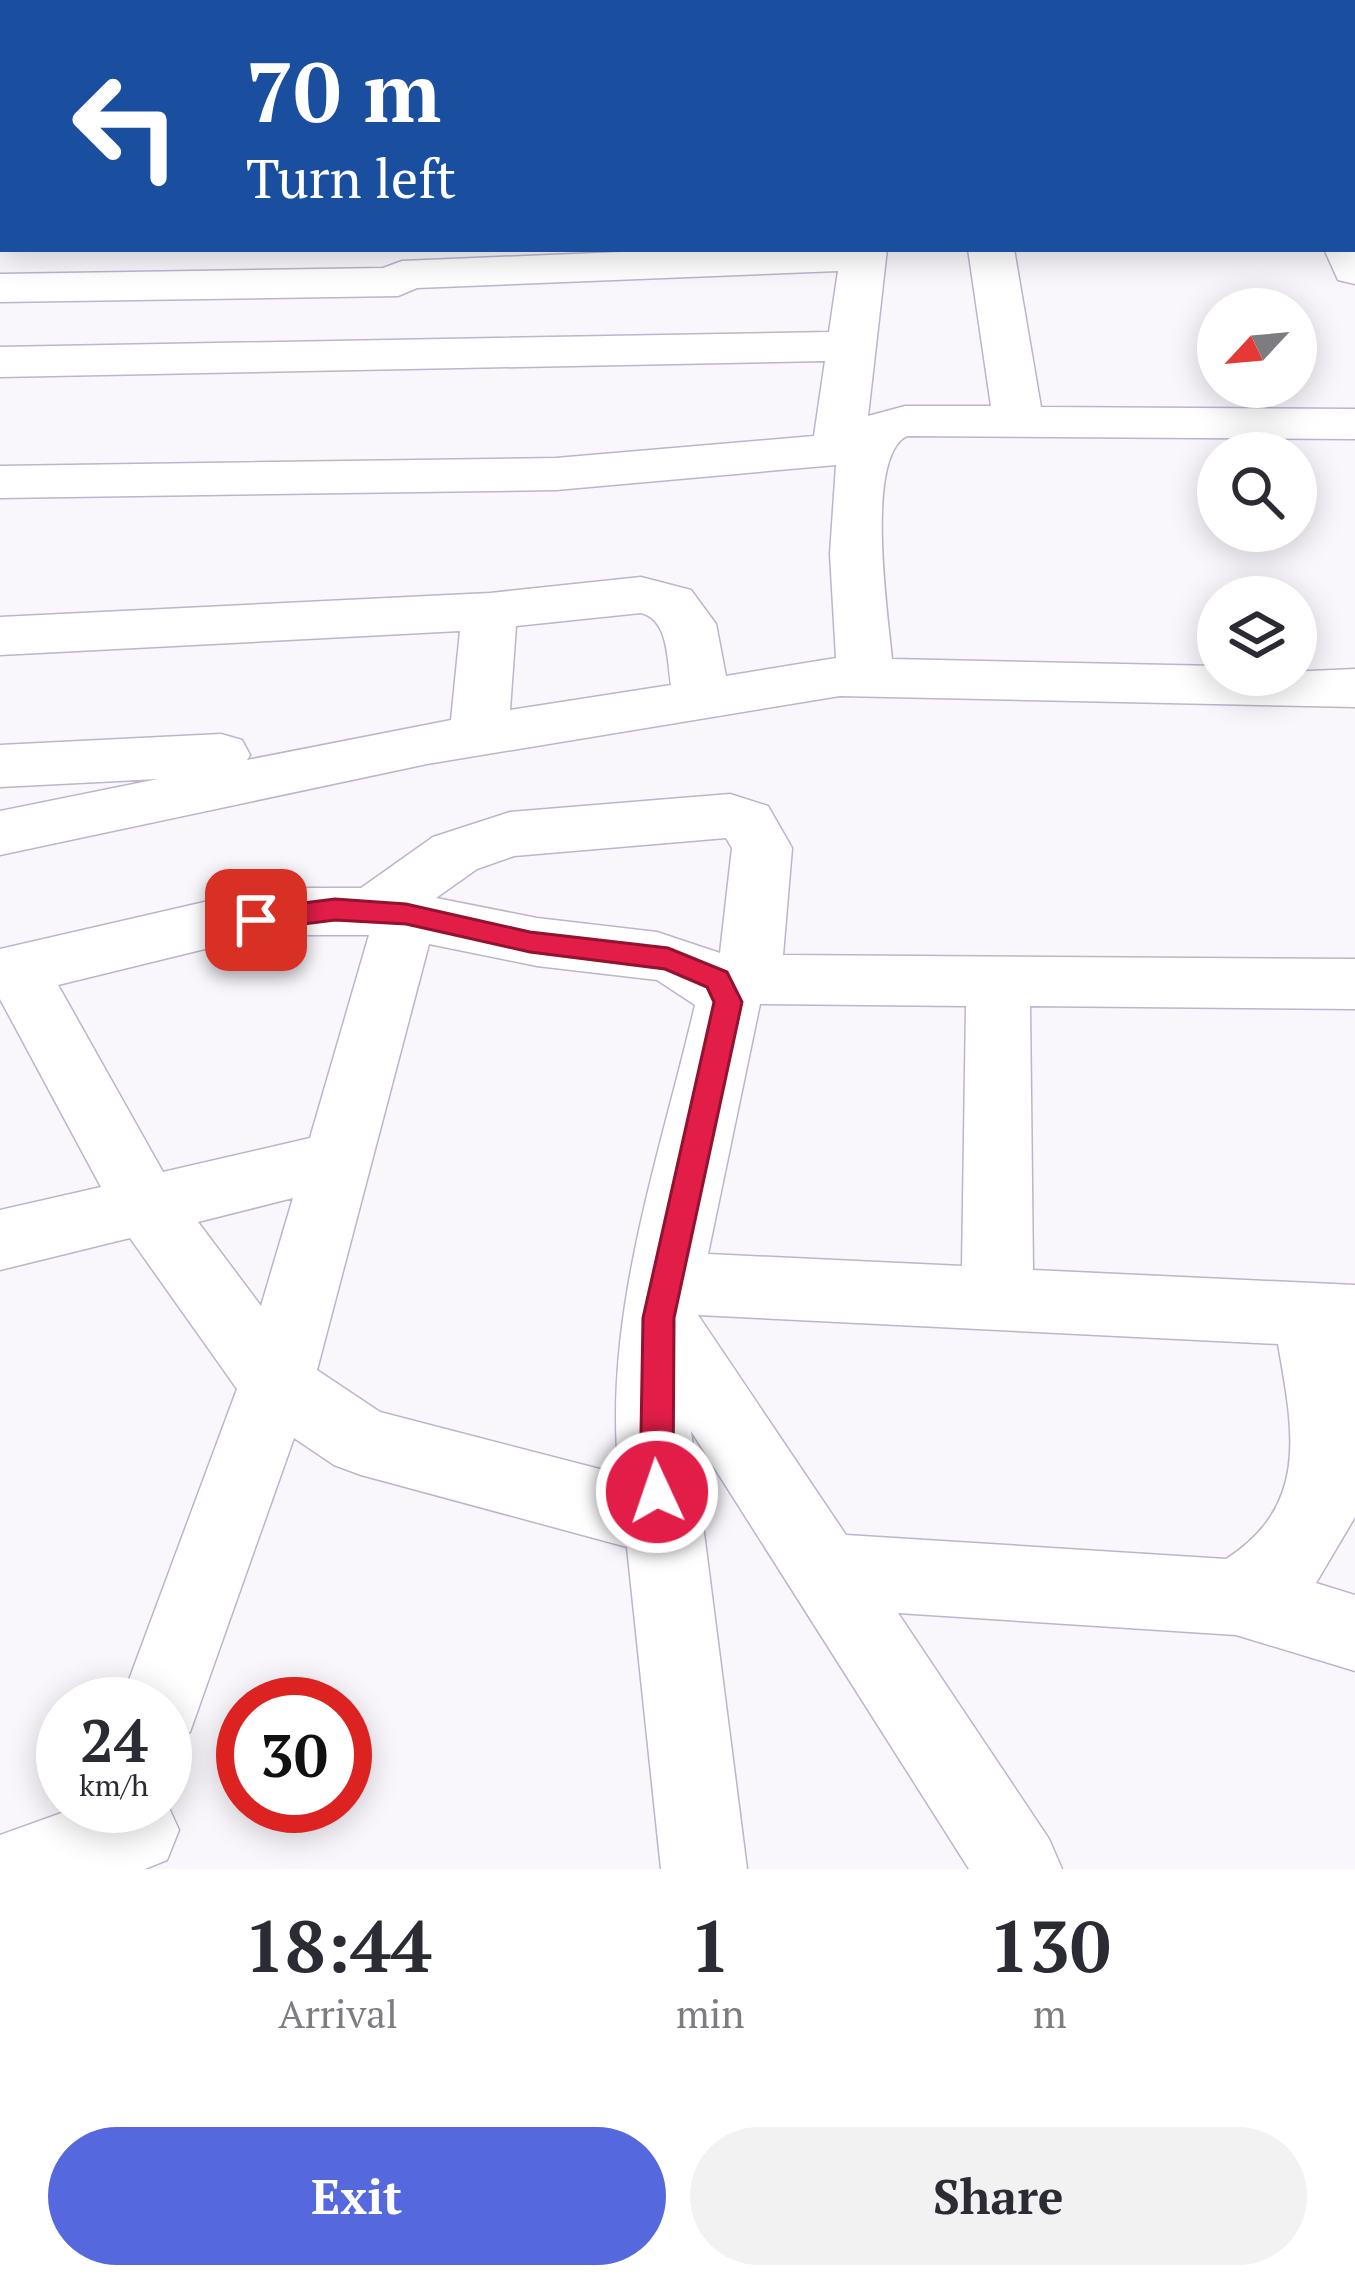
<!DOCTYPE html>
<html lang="en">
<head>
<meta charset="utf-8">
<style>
	:root { --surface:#fff; --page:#f2f2f3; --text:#2b2b33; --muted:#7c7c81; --accent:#5568de }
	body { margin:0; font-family:"PT Serif",serif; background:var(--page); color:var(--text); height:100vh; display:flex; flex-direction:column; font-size:45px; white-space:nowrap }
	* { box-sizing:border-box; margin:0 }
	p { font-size:39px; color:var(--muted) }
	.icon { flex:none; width:66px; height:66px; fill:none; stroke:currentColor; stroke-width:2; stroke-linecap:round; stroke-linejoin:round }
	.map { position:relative; height:1869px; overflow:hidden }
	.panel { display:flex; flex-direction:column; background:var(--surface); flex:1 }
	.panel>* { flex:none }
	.hud { position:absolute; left:0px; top:0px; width:1356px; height:252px; box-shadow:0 6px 30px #0003; background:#1a4fa0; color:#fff; overflow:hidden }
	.needle { width:78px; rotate:244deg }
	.buttons { position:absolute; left:1197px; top:288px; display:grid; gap:24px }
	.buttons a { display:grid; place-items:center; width:120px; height:120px; border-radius:50%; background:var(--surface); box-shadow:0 6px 30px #0003; font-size:60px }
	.speed { position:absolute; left:36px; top:1677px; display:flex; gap:24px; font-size:60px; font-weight:700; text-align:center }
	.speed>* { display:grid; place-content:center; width:156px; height:156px; border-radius:50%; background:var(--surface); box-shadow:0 6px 30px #0003; line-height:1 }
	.speed small { font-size:30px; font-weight:400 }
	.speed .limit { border:18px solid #d22; background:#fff; color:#111 }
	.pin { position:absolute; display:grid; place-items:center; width:102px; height:102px; color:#fff; margin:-51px; border-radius:24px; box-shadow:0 6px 18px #0006 }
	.me { position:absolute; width:132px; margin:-66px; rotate:357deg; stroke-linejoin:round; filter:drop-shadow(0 0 9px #0008) }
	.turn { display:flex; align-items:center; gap:42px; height:252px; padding:0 48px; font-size:54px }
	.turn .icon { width:156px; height:156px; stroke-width:2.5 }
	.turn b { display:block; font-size:84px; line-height:102px }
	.eta { display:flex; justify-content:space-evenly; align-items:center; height:204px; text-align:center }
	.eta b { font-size:72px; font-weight:600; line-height:84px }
	.cta { display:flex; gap:24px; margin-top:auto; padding:24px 48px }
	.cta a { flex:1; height:138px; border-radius:72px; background:var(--accent); color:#fff; font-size:48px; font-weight:600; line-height:138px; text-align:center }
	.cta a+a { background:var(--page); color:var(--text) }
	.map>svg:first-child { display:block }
</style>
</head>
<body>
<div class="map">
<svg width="1355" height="1869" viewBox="0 0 1355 1869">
	<rect width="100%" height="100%" fill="#f9f7fc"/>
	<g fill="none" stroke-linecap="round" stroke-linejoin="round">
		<g stroke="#beb4cb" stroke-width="3">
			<path id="minor" d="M1353 23H1355V47H1353Z
				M0 125H3V151H0Z
				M0 202H3V230H0Z
				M1353 237H1355V284L1338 280 1324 249H1353Z
				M694 249H887L868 416 905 406H991L968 249H1014L1041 407 1355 409V439L907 436C864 457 888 615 892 659L1218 666V675L1355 669V707L840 696 427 764 0 855V811L158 779 0 787V745L221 734 242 740 250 755 247 760 451 720 460 631 0 655V617L490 593 641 577 691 590 716 624 726 676 836 658 830 554 836 465 556 490 0 498V466L556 458 814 436 825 361 0 377V347L829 332 838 271 417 288 398 296 0 302V274L383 268 402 261ZM641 613C669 620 667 660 671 685L510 710 516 626Z
				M730 794 768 806 792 848 783 955 1355 959V1009L1030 1006 1033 1270 1355 1285V1517L1316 1583 1355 1595V1671L1236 1635 898 1613 1049 1839 1062 1869H969L691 1431 747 1869H661L627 1547 361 1475 334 1465 294 1438 190 1732 165 1743V1704H120L237 1389 130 1238 0 1270V1210L101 1187 0 999V949L213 900 298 888H361L433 837 510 812ZM726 838 732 848 720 953 657 932 537 918 436 898 477 869 514 856ZM298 935H369L310 1138 163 1172 58 985 213 947ZM429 944 537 966 657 980 695 1005C660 1156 602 1317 619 1474L380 1412 317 1370ZM760 1004 966 1006 962 1266 708 1254ZM293 1198 261 1306 198 1222ZM698 1315 1278 1344C1293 1430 1310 1505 1226 1559L846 1535Z
				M165 1799 179 1830 167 1860 145 1869H0V1835L81 1806H165Z"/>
		</g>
		<use href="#minor" fill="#fff" fill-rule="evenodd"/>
	</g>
	<path fill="#e11d48" stroke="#92132f" stroke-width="3" d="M335 899 406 904 530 932 668 948 727 972 742 1002 674 1318 673 1492 668 1503 657 1508 645 1503 640 1492 643 1318 714 1002 707 987 665 969 530 952 406 924 335 920 256 930 243 920 256 909Z"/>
</svg>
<div class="buttons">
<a><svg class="needle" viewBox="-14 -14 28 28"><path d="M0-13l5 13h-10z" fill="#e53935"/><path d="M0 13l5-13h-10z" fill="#7c7c81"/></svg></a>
<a><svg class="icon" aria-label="search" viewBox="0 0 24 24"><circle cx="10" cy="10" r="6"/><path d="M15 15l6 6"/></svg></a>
<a><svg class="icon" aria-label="layers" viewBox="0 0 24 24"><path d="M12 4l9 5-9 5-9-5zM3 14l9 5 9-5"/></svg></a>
</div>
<div class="speed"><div>24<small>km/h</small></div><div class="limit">30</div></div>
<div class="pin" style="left:256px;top:920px;background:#d93025"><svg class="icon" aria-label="arrive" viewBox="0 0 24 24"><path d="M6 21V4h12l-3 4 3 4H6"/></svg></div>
<svg class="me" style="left:657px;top:1492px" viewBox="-20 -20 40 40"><circle r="17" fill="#e11d48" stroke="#fff" stroke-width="3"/><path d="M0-11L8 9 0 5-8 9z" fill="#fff"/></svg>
<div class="hud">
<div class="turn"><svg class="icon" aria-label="left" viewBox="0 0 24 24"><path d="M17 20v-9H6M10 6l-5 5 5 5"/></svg><div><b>70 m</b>Turn left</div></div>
</div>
</div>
<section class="panel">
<div class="eta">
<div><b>18:44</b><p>Arrival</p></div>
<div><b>1</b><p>min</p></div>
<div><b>130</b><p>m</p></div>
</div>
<div class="cta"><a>Exit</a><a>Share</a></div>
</section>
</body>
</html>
